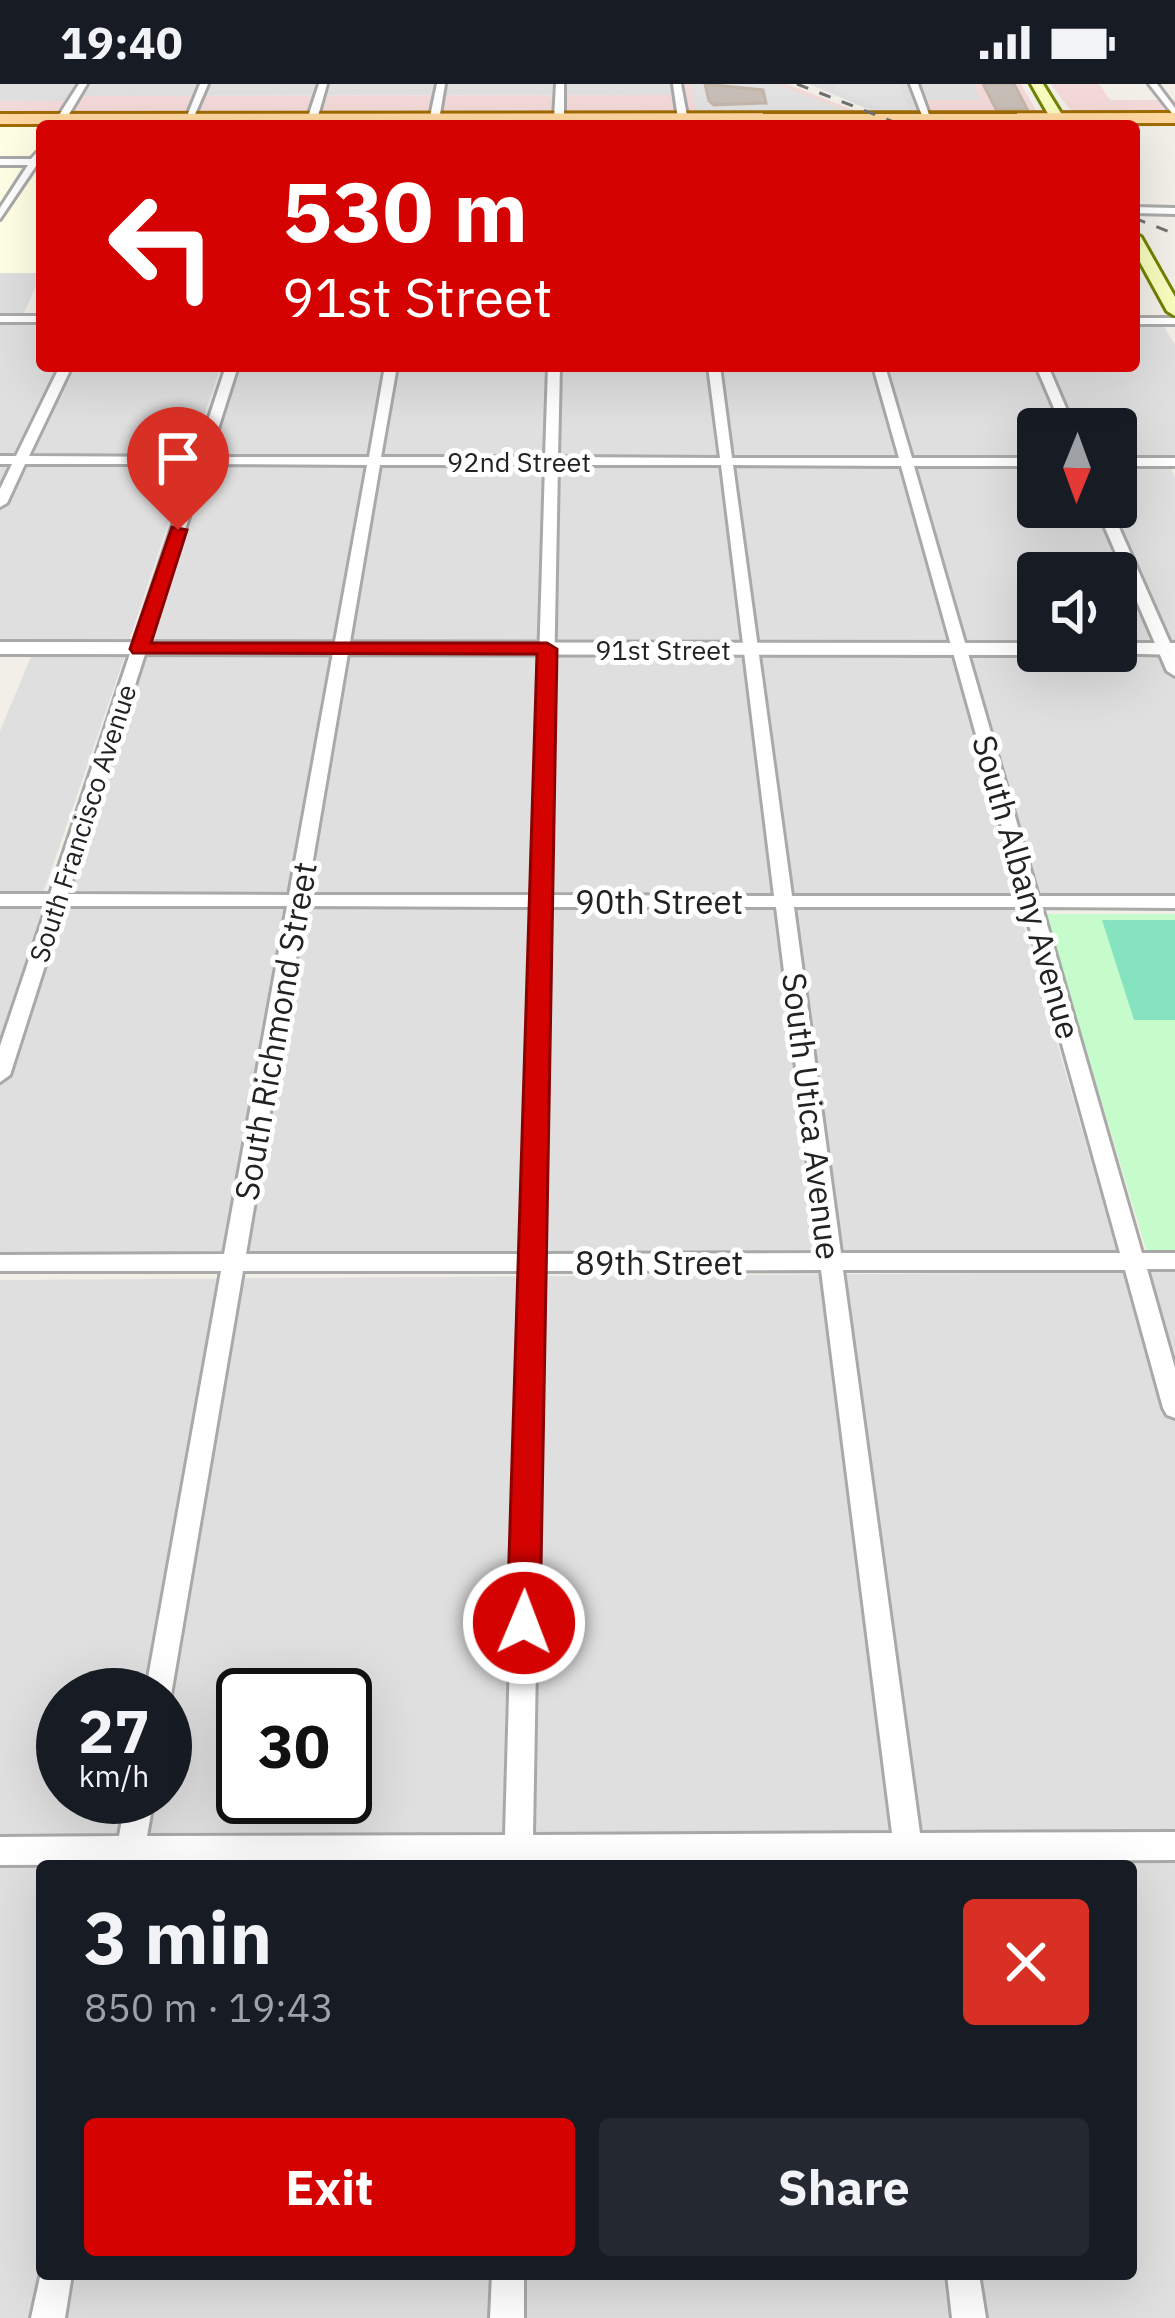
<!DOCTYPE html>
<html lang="en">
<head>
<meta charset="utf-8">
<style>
	:root { --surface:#171b24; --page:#242831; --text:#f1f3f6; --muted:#9ea1a6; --accent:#d40200 }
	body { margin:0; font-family:"IBM Plex Sans",sans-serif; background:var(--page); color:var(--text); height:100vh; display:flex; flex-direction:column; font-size:45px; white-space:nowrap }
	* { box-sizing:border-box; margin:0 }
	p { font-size:39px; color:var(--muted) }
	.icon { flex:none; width:66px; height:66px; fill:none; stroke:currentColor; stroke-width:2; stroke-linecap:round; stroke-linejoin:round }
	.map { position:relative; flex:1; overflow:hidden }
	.sheet { position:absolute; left:36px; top:1776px; width:1101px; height:420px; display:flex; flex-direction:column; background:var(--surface); border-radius:12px; box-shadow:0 12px 48px #0002 }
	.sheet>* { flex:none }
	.guide { position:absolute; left:36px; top:36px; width:1104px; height:252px; border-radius:12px; box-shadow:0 12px 48px #0002; background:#d40200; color:#fff; overflow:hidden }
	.needle { width:78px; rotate:181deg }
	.fabs { position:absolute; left:1017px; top:324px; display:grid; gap:24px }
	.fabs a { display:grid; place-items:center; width:120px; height:120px; border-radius:12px; background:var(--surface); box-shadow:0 12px 48px #0002; font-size:60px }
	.speed { position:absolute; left:36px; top:1584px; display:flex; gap:24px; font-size:60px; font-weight:700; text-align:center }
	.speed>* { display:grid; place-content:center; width:156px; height:156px; border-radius:50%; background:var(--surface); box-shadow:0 12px 48px #0002; line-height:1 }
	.speed small { font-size:30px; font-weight:400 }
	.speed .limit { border:6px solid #111; border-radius:18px; background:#fff; color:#111 }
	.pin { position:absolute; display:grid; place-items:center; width:102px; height:102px; color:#fff; margin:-123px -51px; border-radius:50% 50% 50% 0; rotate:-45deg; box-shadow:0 0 12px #0007 }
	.pin .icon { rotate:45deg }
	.me { position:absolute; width:132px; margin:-66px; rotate:1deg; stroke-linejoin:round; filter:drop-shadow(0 0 9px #0008) }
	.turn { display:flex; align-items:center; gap:42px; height:252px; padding:0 48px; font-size:54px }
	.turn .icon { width:156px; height:156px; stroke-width:2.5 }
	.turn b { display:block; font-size:84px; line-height:102px }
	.round { display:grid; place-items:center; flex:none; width:126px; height:126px; border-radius:12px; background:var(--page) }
	.overview { display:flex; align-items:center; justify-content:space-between; height:204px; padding:0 48px }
	h1 { font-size:72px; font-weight:700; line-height:90px }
	.action { display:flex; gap:24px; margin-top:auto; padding:24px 48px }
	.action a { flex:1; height:138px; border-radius:12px; background:var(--accent); color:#fff; font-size:48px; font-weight:700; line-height:138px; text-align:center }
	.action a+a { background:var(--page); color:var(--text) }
	.status { display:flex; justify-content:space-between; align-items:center; height:84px; padding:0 60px; background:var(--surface); direction:ltr }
	.status svg { height:33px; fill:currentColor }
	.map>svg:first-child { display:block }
</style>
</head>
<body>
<div class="status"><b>19:40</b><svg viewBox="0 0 49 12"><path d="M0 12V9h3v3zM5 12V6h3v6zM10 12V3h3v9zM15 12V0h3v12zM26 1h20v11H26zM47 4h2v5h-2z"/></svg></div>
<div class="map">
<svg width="1175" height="2234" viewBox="0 0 1175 2234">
	<rect width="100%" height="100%" fill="#f2efe8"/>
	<path fill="#e0dfdf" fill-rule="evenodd" d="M0 0H685L686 11 75 12 71 17H0Z
		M809 0H974L982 16H923L929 32H884Z
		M0 189H42L22 233H0Z
		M0 239H42V282H221L129 557H0Z
		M1134 241H1163L1175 261V375H1116V345H1038V374L209 373 238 282H1134Z
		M206 381 1038 383V423H1116V383H1170L1175 393V559H1116V489H1038V559L150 557Z
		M33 568 126 569 44 807H0V647Z
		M146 569 1175 571V809H1014L1117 1168 0 1171V823H64Z
		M1175 1188V2234H0V1196ZM63 1611H165V1713H63ZM243 1611H345V1713H243ZM42 1782H1131V2190H42Z"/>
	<path fill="#f3d9d8" d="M685 0H787L868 32 0 31V17H70L74 12 685 11Z
		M974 0H1021L1039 32H929L922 16H980Z
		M1051 0H1099L1110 16H1175V32L1074 31Z"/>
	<path fill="#ffffe5" d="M0 42H323H42V189H0Z"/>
	<path fill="#c6fccb" d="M1045 830H1175V1167L1147 1168Z"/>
	<path fill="#85e3c0" d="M1102 836H1175V936H1134Z"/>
	<path fill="#e2e2e2" d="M691 0H777L851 29 696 28Z
		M838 0H899L911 28H890L833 6Z"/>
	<path fill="#c7bfb7" stroke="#c5b6aa" stroke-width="3" d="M705 0 763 6 766 19 714 21 709 17Z
		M983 0H1014L1027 25H996Z"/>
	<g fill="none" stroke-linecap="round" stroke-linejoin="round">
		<g stroke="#a9a9a9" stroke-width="6">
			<path id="minor" d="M79 0H87L62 42H52Z
				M200 0H208L193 35 185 37Z
				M319 0H327L316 39 311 42 306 39Z
				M437 0H445L438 42H428Z
				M556 0H564V34L559 37 554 34Z
				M673 0H681L689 42H679Z
				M910 0H918L931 36 923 34Z
				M1149 0H1157L1175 24V33Z
				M810 37 813 38 815 42H805Z
				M42 63V73L0 135V124L28 81H0V75H31Z
				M1134 123 1175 124V130L1134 129Z
				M0 232H42V238H0Z
				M1134 234H1175V240H1134Z
				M60 282H72L29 372 196 373 226 282H238L209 373H369L385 282H397L381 373H545L548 282H560L558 373 720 374 708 282H720L732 374H899L873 282H885L912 374H1038V382H914L1038 812H1175V824L1042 823 1142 1169H1175V1185H1147L1175 1284V1334L1167 1331 1163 1324 1125 1186H843L920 1749 1175 1748V1776L924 1777V1782H896L895 1777 532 1779V1782H504V1779L0 1781V1753L119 1752 126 1713H154L147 1752 505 1751 521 1187H243L171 1611 165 1621V1611H145L221 1187H0V1171L224 1170 287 822H64L10 991 0 998V962L47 822H0V810H50L193 380H25L7 419 0 423V405L12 380H0V372H16ZM206 380 367 381 289 811 68 810ZM380 381H545L532 811H307ZM558 381H721L774 812 550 811ZM733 381 901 382 1021 812H792ZM305 822 532 823 522 1170H246ZM550 823H776L819 1169 543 1170ZM794 823H1024L1120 1169H841ZM821 1186 892 1749 533 1751 543 1187Z
				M1036 282H1048L1075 345H1063Z
				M1116 374H1175V382H1116Z
				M1096 423H1110L1175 570V592L1167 587Z
				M42 2184V2190H72L65 2234H31Z
				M492 2190H524V2234H490Z
				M947 2190H979L986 2234H952Z"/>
		</g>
		<g stroke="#a9a9a9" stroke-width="6">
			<path id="tertiary" d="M0 558 1038 559V567H1046L1038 571 0 570Z
				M1116 559H1175V571L1109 569 1116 567Z"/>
		</g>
		<g stroke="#718101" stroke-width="6">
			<path id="secondary" d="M1031 0H1043L1069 42H1055Z
				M1134 149 1141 153 1175 213V232L1167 227 1134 167Z"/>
		</g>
		<g stroke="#a06c00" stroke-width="6">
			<path id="primary" d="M1175 29V39L0 40V30Z"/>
		</g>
		<use href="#minor" fill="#fff" fill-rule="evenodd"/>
		<use href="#tertiary" fill="#fff" fill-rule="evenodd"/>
		<use href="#secondary" fill="#f8fcbd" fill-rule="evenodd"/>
		<use href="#primary" fill="#ffd7a1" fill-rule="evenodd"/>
		<path stroke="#707070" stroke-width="3" stroke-dasharray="12 12" stroke-linecap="butt" d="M797 0 904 42
			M1134 134 1175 150"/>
	</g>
	<path fill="#d40200" stroke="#8a0100" stroke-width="3" d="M172 443 187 446 151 559H547L557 565 540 1539 536 1550 524 1555 512 1550 507 1539 537 570 133 569 130 565Z"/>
	<g text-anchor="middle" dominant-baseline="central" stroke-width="10" stroke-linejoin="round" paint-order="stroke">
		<g font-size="27" fill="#222" stroke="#fff">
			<text x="519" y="377">92nd Street</text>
			<text x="663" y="565">91st Street</text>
			<text transform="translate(82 739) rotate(-72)">South Francisco Avenue</text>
		</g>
		<g font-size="33" fill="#222" stroke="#fff">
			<text transform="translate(1027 803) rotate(74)">South Albany Avenue</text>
			<text x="659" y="817">90th Street</text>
			<text transform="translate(275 947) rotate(-80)">South Richmond Street</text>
			<text transform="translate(812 1032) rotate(83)">South Utica Avenue</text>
			<text x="659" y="1178">89th Street</text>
		</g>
	</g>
</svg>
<div class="fabs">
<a><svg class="needle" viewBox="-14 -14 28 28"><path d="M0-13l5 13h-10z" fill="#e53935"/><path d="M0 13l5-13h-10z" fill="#9ea1a6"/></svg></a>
<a><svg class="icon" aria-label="sound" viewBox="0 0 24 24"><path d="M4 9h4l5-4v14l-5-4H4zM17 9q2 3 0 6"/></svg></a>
</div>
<div class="speed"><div>27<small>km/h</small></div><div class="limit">30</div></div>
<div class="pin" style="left:178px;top:446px;background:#d93025"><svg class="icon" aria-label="arrive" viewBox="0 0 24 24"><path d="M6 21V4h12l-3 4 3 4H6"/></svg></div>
<svg class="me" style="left:524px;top:1539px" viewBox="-20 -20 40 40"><circle r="17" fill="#d40200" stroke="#fff" stroke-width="3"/><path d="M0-11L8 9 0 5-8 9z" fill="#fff"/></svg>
<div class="guide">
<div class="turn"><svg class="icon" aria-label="left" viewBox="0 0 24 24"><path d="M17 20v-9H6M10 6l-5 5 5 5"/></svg><div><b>530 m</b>91st Street</div></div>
</div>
<section class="sheet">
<div class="overview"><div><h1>3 min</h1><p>850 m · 19:43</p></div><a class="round" style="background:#d93025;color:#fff"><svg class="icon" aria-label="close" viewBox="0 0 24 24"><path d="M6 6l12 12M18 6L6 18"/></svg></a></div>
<div class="action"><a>Exit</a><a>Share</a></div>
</section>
</div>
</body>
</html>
